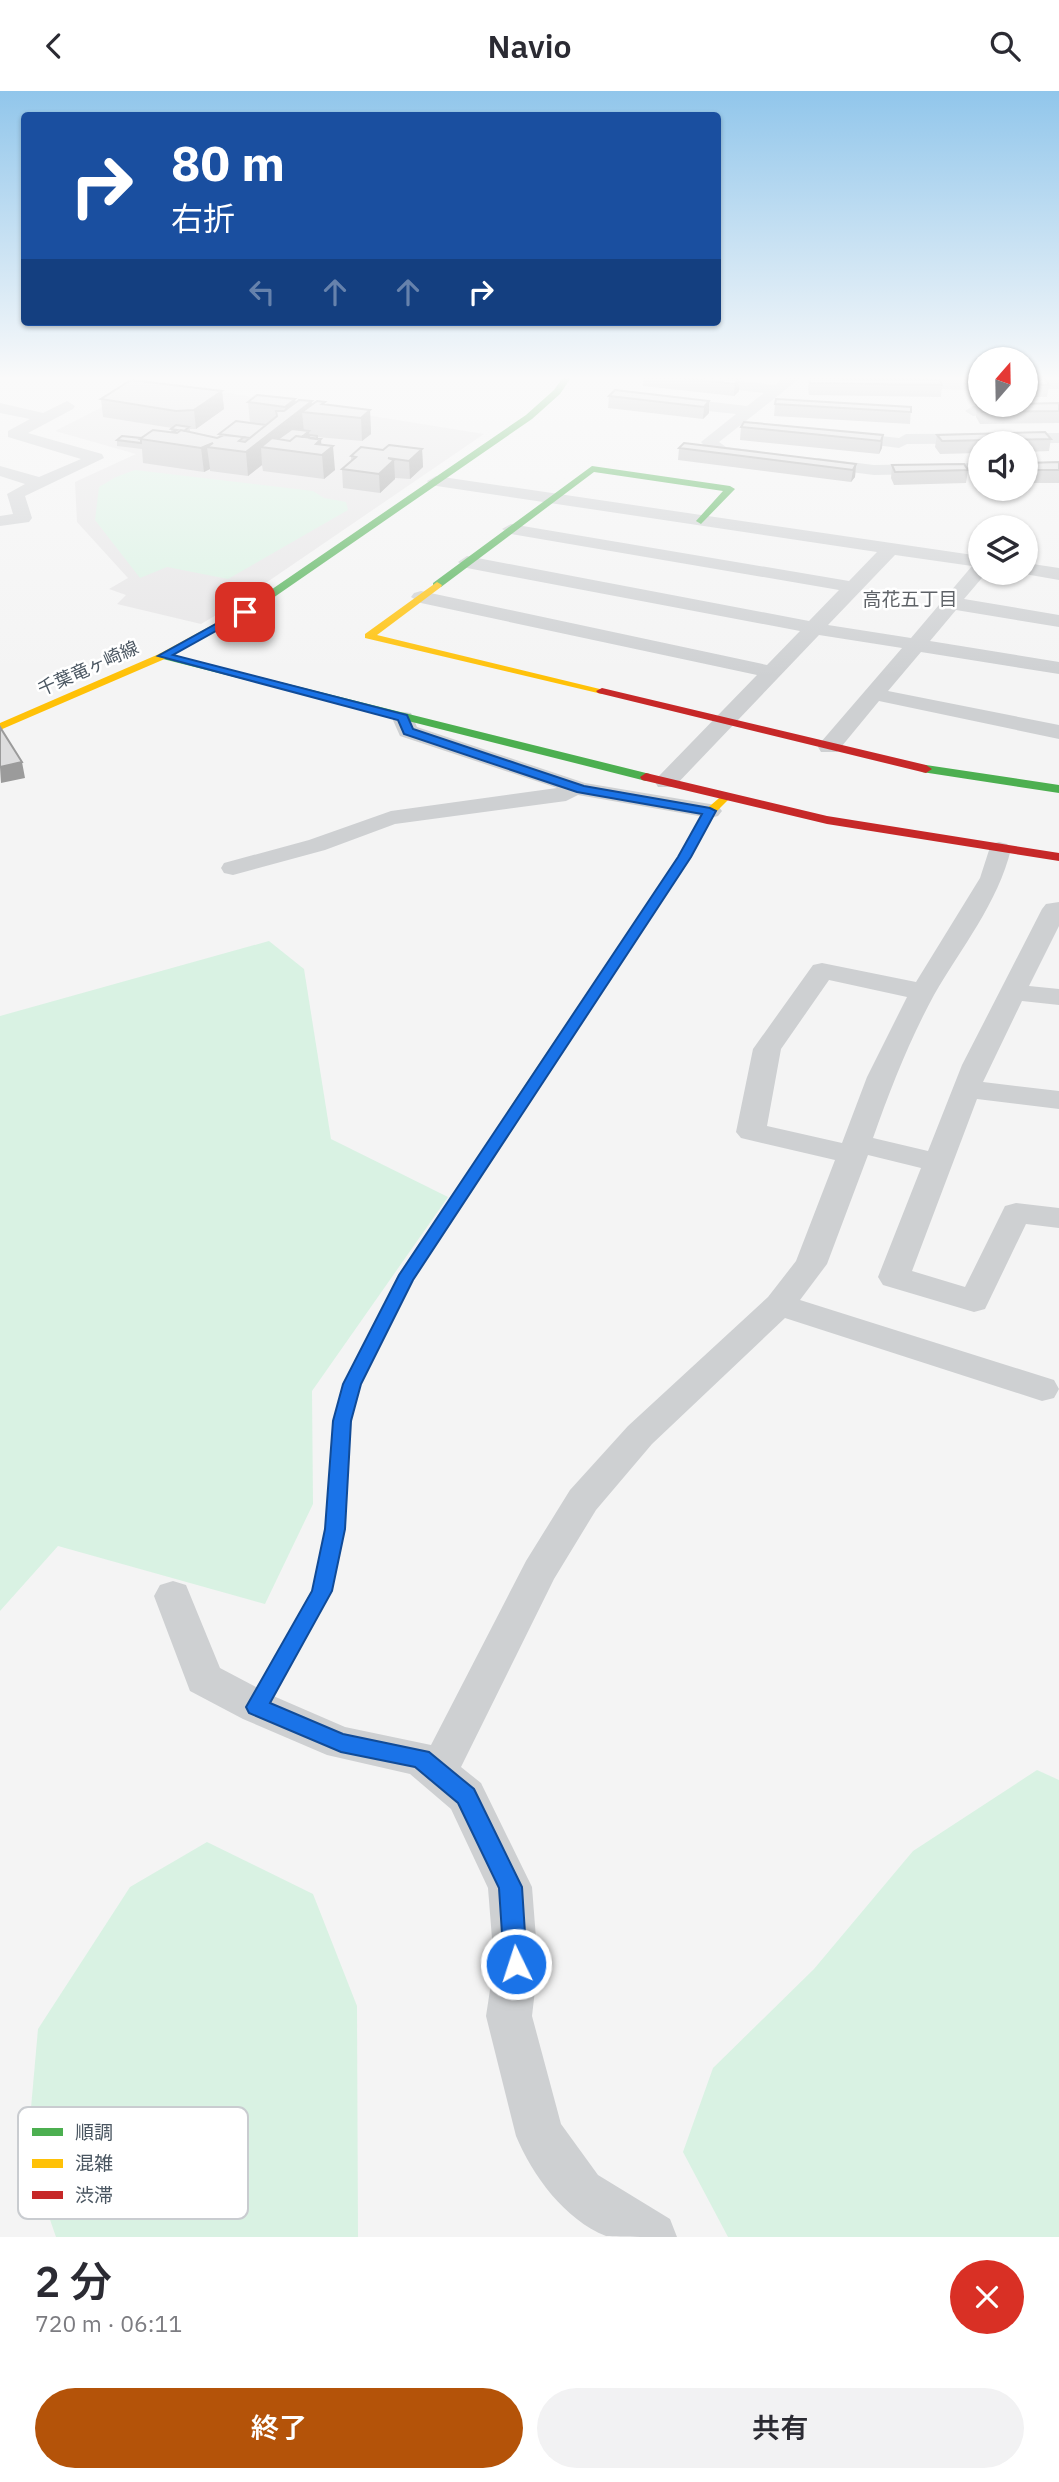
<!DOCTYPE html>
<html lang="ja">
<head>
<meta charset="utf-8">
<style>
	:root { --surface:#fff; --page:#f2f2f3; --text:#2b2b33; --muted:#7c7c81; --accent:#b45309 }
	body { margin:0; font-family:"IBM Plex Sans","Noto Sans JP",sans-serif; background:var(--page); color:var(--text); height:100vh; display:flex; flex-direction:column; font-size:26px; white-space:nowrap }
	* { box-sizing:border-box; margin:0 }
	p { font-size:23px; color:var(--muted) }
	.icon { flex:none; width:38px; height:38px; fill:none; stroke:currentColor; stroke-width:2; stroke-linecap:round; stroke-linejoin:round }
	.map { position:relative; height:2146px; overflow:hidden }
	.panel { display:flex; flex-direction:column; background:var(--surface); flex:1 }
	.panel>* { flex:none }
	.banner { position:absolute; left:21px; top:21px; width:700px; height:214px; border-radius:7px; box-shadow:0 2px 5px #0004; background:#1a4fa0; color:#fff; overflow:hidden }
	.needle { width:46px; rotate:20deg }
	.tools { position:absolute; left:968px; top:256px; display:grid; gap:14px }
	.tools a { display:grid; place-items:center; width:70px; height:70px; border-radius:50%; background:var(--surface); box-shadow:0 2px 5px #0004; font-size:35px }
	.pin { position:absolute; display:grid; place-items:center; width:60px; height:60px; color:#fff; margin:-30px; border-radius:14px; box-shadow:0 4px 10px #0006 }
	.me { position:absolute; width:77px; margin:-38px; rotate:356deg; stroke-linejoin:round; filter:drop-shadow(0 0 5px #0008) }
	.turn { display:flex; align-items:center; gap:24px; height:147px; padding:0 35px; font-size:32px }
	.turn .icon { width:91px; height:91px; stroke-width:2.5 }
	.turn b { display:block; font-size:49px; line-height:60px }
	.lanes { display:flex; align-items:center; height:66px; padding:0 35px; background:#0003; justify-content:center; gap:35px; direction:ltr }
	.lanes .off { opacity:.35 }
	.round { display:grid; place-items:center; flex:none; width:74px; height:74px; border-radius:37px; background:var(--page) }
	.head { display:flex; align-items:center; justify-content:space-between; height:119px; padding:0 35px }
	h1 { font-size:42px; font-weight:600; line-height:52px }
	.action { display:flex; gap:14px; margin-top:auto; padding:14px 35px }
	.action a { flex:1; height:80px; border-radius:42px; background:var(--accent); color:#fff; font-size:28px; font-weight:600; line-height:80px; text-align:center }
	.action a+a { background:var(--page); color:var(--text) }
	header { display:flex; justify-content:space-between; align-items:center; height:91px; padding:0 35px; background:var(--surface); font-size:32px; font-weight:600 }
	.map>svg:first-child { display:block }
</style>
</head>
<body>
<header><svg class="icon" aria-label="back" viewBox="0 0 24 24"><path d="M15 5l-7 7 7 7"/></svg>Navio<svg class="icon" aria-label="search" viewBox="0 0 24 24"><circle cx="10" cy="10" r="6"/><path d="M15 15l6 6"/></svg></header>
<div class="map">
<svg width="1059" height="2146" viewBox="0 0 1059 2146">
	<rect width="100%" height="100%" fill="#f4f4f4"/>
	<path fill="#e6e5e6" d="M154 290 484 343 235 513 201 533 117 513 126 504 109 498 128 487 77 431 75 391 136 363 55 340Z"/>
	<path fill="#d9f2e3" d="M135 379 313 400 324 407 346 411 348 419 228 488 167 476 140 487 95 429 99 396 116 386Z
		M269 850 304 878 331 1048 448 1106 312 1300 313 1413 265 1513 58 1455 0 1520V925Z
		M1037 1679 1059 1689V2146H728L683 2061 713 1977 814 1878 913 1760Z
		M207 1751 313 1803 357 1915 358 2146H56L27 2062 38 1938 130 1796Z"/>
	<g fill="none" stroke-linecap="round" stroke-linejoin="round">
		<path fill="#ced0d2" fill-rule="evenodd" d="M651 285H700L774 294 786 285H803L719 351 726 356 760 360 762 364C748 378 712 365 701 351L736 323 670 316 662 311 670 306 747 315 764 302 658 290Z
			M1026 288H1059V298L1026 297Z
			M904 289H980V299L899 297V291Z
			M67 310 75 315 73 318 28 342 102 363 104 367 25 405 32 427 29 431 0 435V425L13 423 7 403 25 393 0 385V375L39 386 81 368 8 346V340L30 328 0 322V312L43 322Z
			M1059 313V323L973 325 965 320 973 315Z
			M843 341 899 347 906 343 1059 342V352L907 353 899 357 837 349V343Z
			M818 367 874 374 980 372V382L874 384 812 376 810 372Z
			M436 385 980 465V481H987L964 508 1059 524V536L956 519 930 550 1059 571V583L921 561 888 600 1059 634V648L879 610 837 661H821L818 656 821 651 902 557 819 544 674 696H658L655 691 658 686 757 584 421 512 411 506 414 502 421 500 767 574 800 540 467 477 458 471 467 465 809 530 839 499 511 443 502 438 511 433 849 490 877 461 430 394 427 390ZM895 464 972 475 911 547 828 534Z
			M1026 472 1059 477V489L1019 482 1026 481Z
			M403 621 411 622 417 636 585 692 710 713 718 715 722 720 718 725 710 727 578 704 566 710 395 733 325 759 233 784 224 782 221 777 224 772 309 749 391 720 557 697 400 645 392 627Z
			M999 751 1007 753 1011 758C998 812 961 857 934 904 909 950 890 999 873 1047L928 1060 962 974 1042 818 1046 813 1059 811V835L1029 895 1059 898V914L1022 910 983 991 1059 1000V1018L977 1008 912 1180 965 1196 1005 1115 1016 1112 1059 1117V1137L1026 1133 985 1218 974 1221 883 1194 878 1186 921 1077 868 1064 827 1173 800 1209 1054 1289 1059 1298 1054 1307 1042 1310 785 1227 652 1353 596 1419 554 1488 461 1676 481 1692 532 1796 538 1873 532 1925 561 2033 598 2084 670 2128 677 2146C659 2146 620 2146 606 2145 565 2129 532 2084 516 2045L486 1925 494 1873 488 1797 451 1718 410 1683 327 1664 243 1628 190 1600 154 1505 160 1494 173 1490 186 1494 220 1577 271 1604 345 1636 431 1654 526 1470 570 1399 628 1335 768 1206 796 1170 835 1069 741 1047 736 1041 753 958 813 874 822 872 916 891 980 787 991 753ZM829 889 907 906 867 986 842 1052 767 1035 781 958Z"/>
		<path fill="#4caf50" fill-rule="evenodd" d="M564 285H572L560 303 532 328 257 518H249V514L526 324 554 299Z
			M592 375 730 395 735 398 701 433 696 430 723 400 594 381 441 496H433V492Z
			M163 562 650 683 652 686 646 690 159 567V563Z
			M926 674 1059 694V702L922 681 920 678Z
			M515 1016 523 1021 413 1189 361 1293 351 1330 345 1438 332 1500 264 1622 257 1625 250 1622 246 1616 250 1610 312 1499 325 1438 333 1330 343 1293 397 1188 510 1018Z"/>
		<path fill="#ffc107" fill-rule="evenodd" d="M437 491 442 494 441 496 377 544 608 600 602 603 365 547V543Z
			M249 514 258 516 167 567 0 639V632L159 563Z
			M725 702 731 706 715 722 690 766 523 1021 515 1026 510 1024 507 1021 678 766 704 720Z"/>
		<path fill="#c62828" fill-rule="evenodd" d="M602 597 926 674 932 678 926 682 598 602 596 600Z
			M646 682 827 725 1059 762V770L827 733 642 689 640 686Z"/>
	</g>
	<path fill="#bebebf" d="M643 285H718L740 288 739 300 734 305 643 295Z
		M809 287 942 294 941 306 809 304 808 298Z
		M1026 288 1049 294 1047 306H1026Z
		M976 289H980V306H978L975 301Z
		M222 300 224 318 196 338H190V341L217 347 219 346V343L250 332 248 311 295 308 296 311 312 314H325L370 319 371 343 362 350 317 346V348H321V354L335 379 324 388 263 380 262 374 248 385 210 380V378L204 381 143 372 142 358 117 355V349L141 347 171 341V338L172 337 103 326 101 308Z
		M609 305 709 310V322L703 328 608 317Z
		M1059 312V332L980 333 976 326 977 314Z
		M775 313 911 316 910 333 774 325Z
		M741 336 883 344 882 357 879 363 740 349Z
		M937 344 1051 348 1049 360 1026 361V352H980V362L940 363 935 356Z
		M679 357 856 373 855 386 851 391 678 369Z
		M422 358 423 376 410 388 395 387V388L380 402 343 397 342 378 351 371V365L383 359Z
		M1059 371V392H1026V372Z
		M979 372H980V389L977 385Z
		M892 374 968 379 966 392 894 394 891 387Z"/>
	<path fill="#9b9b9b" d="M740 288 739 300 734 305 735 293Z
		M222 300 224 318 196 338 194 319Z
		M295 308 296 322 312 310 313 322 302 321 304 341 261 356 262 374 248 385 246 361 287 330 285 316Z
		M709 310V322L703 328 704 316Z
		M370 319 371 343 362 350 361 327Z
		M309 340 310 352 321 348 322 364 298 350Z
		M883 344 882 357 879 363 881 350Z
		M213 352 207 356 210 378 204 381 201 357Z
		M333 355 335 379 324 388 322 364Z
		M422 358 423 376 410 388 409 370Z
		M394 369 395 388 380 402 379 383Z
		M856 373 855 386 851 391 853 379Z
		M22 671 25 687 1 692 0 676Z"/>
	<path fill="#ddddde" stroke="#9b9b9b" stroke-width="2" d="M665 285H718L740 288 735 293Z
		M809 287 940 289 942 294 810 292Z
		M1026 288H1045L1049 294H1026Z
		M131 289 222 300 194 319 176 320 101 308Z
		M615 299 709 310 704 316 609 305Z
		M257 304 295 308 285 316 248 311Z
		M776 308 911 316V321L775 313Z
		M299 309 312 310 246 361 207 356 213 352 201 357 140 348 153 339 177 342 181 339 217 347 224 344 244 346 239 350 245 351 277 325 276 320H284Z
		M317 310 325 311 322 313 370 319 361 327 302 321Z
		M1059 312V320L982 321 977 314Z
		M236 330 266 334 250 347 219 343Z
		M744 331 883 344 881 350 741 336Z
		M176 334 189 336 184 340 181 339 177 342 173 341 177 339 171 338Z
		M292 338 309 340 302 346 296 345 290 350 278 348Z
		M1045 341 1051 348 942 350 937 344Z
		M309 344 317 345V348L309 347Z
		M122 345 141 347V352L117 349Z
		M296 345 321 348 316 353 333 355 322 364 261 356 272 347 290 350Z
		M684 352 856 373 853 379 679 357Z
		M389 354 422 358 409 370 388 367 394 369 379 383 342 378 356 366 351 365 361 356 383 359Z
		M1059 371V379H1026V372Z
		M964 373 968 379 895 381 892 374Z
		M0 636 22 671 0 676Z"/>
	<linearGradient id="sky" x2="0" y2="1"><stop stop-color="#91c6eb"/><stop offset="0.49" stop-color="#fafafa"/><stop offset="1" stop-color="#fafafa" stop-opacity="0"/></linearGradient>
	<rect width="1059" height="586" fill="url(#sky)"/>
	<path fill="#1a73e8" stroke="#114b97" stroke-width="2" d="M241 519 250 521 173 564 407 624 413 638 584 695 710 717 716 720 691 766 413 1189 361 1293 351 1330 345 1438 332 1500 270 1612 343 1643 429 1661 474 1698 522 1796 527 1873 524 1881 516 1885 507 1881 504 1873 499 1797 458 1712 415 1676 341 1661 249 1622 246 1616 312 1500 325 1438 333 1330 343 1293 399 1184 678 766 702 723 577 701 404 643 398 629 158 565Z"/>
	<g text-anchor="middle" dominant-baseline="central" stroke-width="5" stroke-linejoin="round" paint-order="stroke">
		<g font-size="18" fill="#4a5661" stroke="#fff">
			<text transform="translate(88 577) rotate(-24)">千葉竜ヶ崎線</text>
		</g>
		<g font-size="19" fill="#5f6368" stroke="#fff">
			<text x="910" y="508">高花五丁目</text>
		</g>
	</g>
	<rect x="18" y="2016" width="230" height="112" rx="10" fill="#fff" stroke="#c9ccd0" stroke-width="2"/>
	<rect x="32" y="2037" width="31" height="8" fill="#4caf50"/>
	<rect x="32" y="2068" width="31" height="9" fill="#ffc107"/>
	<rect x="32" y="2100" width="31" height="8" fill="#c62828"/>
	<g font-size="19" fill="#4a5661">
		<text x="75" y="2048">順調</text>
		<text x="75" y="2079">混雑</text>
		<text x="75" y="2111">渋滞</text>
	</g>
</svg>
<div class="tools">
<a><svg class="needle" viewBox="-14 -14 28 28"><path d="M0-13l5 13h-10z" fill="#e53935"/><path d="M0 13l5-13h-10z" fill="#7c7c81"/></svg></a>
<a><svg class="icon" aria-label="sound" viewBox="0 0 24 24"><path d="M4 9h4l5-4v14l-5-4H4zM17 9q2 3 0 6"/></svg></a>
<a><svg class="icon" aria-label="layers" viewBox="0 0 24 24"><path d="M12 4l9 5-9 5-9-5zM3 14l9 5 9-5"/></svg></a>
</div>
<div class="pin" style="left:245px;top:521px;background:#d93025"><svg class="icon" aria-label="arrive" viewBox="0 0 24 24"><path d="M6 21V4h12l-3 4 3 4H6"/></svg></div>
<svg class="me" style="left:516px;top:1873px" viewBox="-20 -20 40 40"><circle r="17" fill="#1a73e8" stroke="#fff" stroke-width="3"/><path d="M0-11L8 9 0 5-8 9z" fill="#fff"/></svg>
<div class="banner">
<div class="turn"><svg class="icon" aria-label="right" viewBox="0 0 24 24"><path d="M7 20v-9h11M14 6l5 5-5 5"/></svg><div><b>80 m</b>右折</div></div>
<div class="lanes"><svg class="icon off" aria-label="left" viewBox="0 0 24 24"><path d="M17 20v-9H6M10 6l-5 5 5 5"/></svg><svg class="icon off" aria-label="ahead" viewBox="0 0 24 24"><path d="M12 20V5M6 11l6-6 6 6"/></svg><svg class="icon off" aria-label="ahead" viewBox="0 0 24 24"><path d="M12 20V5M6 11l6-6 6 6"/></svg><svg class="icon" aria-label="right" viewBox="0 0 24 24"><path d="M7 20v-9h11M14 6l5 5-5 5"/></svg></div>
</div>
</div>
<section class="panel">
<div class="head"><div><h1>2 分</h1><p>720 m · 06:11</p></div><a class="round" style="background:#d93025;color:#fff"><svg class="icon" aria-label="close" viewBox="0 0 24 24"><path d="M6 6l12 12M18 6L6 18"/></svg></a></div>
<div class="action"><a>終了</a><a>共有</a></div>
</section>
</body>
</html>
